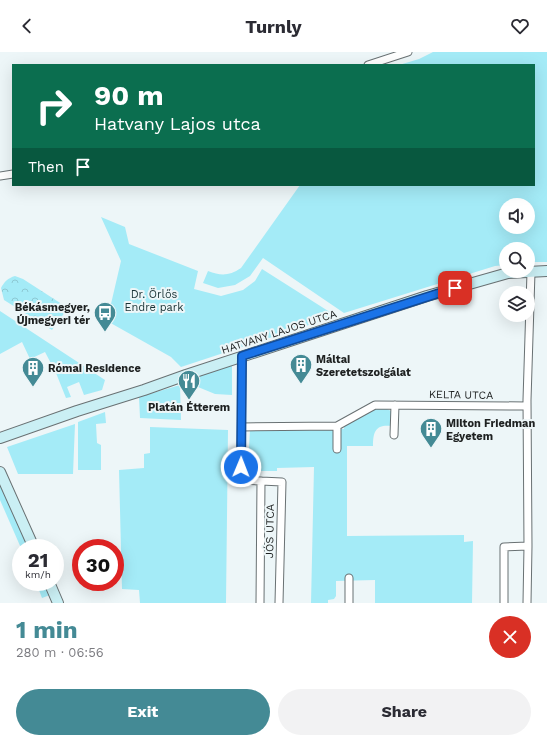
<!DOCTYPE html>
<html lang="en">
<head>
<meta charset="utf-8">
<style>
	:root { --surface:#fff; --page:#f2f2f3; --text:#2b2b33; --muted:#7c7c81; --accent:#448a95 }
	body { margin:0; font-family:"Work Sans",sans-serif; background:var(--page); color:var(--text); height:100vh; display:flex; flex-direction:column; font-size:15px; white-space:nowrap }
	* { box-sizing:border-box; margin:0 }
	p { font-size:13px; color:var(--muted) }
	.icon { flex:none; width:22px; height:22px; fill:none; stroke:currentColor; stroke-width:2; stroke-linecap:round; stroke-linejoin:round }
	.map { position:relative; height:551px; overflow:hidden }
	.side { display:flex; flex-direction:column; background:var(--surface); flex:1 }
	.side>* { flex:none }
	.top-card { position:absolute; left:12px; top:12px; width:523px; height:122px; border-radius:0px; box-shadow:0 4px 16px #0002; background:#0b6e4f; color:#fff; overflow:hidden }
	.buttons { position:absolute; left:499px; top:146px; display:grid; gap:8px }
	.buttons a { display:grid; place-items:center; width:36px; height:36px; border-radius:50%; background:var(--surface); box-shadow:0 4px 16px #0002; font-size:20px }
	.speed { position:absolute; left:12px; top:487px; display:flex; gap:8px; font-size:20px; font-weight:700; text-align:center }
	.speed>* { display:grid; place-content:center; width:52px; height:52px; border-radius:50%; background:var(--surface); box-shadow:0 4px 16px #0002; line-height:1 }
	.speed small { font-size:10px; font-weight:400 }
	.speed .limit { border:6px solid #d22; background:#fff; color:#111 }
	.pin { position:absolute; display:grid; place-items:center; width:34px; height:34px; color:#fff; margin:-17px; border-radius:8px; box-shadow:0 2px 6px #0006 }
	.me { position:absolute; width:44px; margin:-22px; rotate:1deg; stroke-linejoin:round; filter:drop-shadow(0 0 3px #0008) }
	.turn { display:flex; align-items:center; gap:14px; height:84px; padding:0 16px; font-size:18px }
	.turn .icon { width:52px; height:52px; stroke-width:2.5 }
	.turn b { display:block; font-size:28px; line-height:34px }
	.then { display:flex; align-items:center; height:38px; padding:0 16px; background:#0003; gap:8px; font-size:15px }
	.round { display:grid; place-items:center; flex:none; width:42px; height:42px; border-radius:21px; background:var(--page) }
	.summary { display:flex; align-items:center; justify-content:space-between; height:68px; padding:0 16px }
	h1 { font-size:24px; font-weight:700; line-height:30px; color:var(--accent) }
	.primary-button { display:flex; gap:8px; margin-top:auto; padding:8px 16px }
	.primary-button a { flex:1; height:46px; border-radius:24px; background:var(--accent); color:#fff; font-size:16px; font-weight:700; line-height:46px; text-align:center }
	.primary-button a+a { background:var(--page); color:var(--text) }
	header { display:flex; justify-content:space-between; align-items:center; height:52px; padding:0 16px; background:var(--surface); font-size:18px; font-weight:700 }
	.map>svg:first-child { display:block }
</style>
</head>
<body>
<header><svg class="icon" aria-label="back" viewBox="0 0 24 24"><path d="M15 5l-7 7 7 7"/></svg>Turnly<svg class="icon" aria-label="heart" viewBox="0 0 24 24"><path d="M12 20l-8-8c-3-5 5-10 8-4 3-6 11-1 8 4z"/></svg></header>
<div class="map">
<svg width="547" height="551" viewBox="0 0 547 551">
	<defs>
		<pattern id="forest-crowns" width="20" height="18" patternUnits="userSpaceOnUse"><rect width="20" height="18" fill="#a4ebf7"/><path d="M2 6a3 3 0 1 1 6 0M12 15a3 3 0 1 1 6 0" fill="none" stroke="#8dc9d3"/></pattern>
	</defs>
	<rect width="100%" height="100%" fill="#edf6f8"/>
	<path fill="#a4ebf7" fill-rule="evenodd" d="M433 0H547V210H528V197H506V213L495 214 344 261 263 206 250 224 235 233 218 236 203 231 208 219C221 224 229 224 241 216L300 133H534V13H399L419 7ZM506 153H528V175H506Z
		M101 165 125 175 129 192 198 219 194 237 221 244 243 238 255 229 262 217 336 264 181 315 171 305 107 269 121 209Z
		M0 259 105 328 102 338 84 343 79 330 67 335 71 345 66 346 56 321 45 300 30 307 22 290 0 302Z
		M232 313V343L215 342 198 335 197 329 201 323Z
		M180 333 181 368 140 366 139 345Z
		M373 357H387L393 360 392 374C376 372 373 379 373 394H347V484L464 483V490L473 489 472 551H375V528L336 529V544L334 547 328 548V551H311L314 415 277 416V419H253L248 415 250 378 340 377H344V374Z
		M105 360 106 371 96 372 97 391 101 393V418H78V370Z
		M75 372 73 422H18L7 395Z
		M150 375 228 378 226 551H140L139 538 122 537 119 418 144 416V402L150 401Z
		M0 431 29 496H21L0 448Z
		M36 530H44L50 543 42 546Z"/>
	<path fill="url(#forest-crowns)" d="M15 224 23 227 68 256 52 278 4 248 1 236C4 230 8 226 15 224Z"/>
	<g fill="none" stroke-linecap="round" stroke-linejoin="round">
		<g stroke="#697173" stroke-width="9">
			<path id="street" d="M368 13 408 0
				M0 124 13 122
				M242 304 241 428 261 429 260 551
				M337 374V397
				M242 375 337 374 375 353 527 354
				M394 383 395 353
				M261 429 282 430 279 551
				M349 526V551
				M504 551V495L528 494
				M527 551 528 494 527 348 531 220"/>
		</g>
		<g stroke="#697173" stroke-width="12">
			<path id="secondary" d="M0 386 77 359 144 338 186 323 427 244 508 221 547 219
				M0 420 34 496
				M49 530 58 551"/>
		</g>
		<use href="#street" stroke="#fff" stroke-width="7"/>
		<use href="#secondary" stroke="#caeff4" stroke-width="10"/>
	</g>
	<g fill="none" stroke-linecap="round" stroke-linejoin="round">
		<g stroke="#114b97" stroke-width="10">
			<path id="route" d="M241 415 242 304 455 236"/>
		</g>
		<use href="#route" stroke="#1a73e8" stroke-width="7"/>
	</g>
	<defs>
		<g id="bus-pin" transform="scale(1.15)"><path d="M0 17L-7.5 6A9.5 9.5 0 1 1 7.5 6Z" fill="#448a95" stroke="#edf6f8"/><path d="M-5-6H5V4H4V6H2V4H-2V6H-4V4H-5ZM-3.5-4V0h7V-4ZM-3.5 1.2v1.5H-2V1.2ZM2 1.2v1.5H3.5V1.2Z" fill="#fff"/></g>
		<g id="building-pin" transform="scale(1.15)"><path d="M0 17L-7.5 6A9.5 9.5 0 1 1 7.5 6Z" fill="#448a95" stroke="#edf6f8"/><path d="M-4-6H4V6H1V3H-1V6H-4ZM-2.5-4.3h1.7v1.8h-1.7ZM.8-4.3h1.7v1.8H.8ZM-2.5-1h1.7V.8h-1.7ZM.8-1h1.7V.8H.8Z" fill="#fff"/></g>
		<g id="restaurant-pin" transform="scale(1.15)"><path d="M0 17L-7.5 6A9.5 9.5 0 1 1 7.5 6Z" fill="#448a95" stroke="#edf6f8"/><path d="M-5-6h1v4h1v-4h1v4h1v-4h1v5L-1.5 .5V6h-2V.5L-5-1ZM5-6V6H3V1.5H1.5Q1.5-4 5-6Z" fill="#fff"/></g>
	</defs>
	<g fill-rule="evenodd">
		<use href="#bus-pin" x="105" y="261"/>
		<use href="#building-pin" x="301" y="313"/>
		<use href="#building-pin" x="33" y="316"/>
		<use href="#restaurant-pin" x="189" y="329"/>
		<use href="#building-pin" x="431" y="377"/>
	</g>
	<g text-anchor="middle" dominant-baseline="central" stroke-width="4" stroke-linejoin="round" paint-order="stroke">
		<g font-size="11" fill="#193235" stroke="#edf6f8">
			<text x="154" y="242">Dr. Örlős<tspan x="154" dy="13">Endre park</tspan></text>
		</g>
		<g font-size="11" font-weight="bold" fill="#1e2121" stroke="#edf6f8" text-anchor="start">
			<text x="90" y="255" text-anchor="end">Békásmegyer,<tspan x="90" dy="13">Újmegyeri tér</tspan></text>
			<text x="316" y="307">Máltai<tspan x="316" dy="13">Szeretetszolgálat</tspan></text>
			<text x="48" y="316">Római Residence</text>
			<text x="189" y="355" text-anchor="middle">Platán Étterem</text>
			<text x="446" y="371">Milton Friedman<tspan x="446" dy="13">Egyetem</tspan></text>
		</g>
		<g font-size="11" fill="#1e2121" stroke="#edf6f8">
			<text transform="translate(279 280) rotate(-18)">HATVANY LAJOS UTCA</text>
			<text transform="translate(461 343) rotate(1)">KELTA UTCA</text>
			<text transform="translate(270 479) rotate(-89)">JÓS UTCA</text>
		</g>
	</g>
</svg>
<div class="buttons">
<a><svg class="icon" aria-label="sound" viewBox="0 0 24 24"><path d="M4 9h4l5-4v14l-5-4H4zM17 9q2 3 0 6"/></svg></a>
<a><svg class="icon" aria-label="search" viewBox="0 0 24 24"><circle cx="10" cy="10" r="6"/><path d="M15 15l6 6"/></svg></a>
<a><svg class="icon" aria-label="layers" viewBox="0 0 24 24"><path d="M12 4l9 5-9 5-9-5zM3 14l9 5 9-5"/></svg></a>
</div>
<div class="speed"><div>21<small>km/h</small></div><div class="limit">30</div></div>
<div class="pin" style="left:455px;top:236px;background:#d93025"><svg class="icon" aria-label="arrive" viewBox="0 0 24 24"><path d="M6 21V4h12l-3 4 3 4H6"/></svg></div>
<svg class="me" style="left:241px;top:415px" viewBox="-20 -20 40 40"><circle r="17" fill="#1a73e8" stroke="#fff" stroke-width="3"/><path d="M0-11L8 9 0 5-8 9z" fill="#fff"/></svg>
<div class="top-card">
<div class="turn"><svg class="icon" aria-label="right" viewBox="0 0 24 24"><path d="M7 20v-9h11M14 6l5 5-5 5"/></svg><div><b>90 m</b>Hatvany Lajos utca</div></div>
<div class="then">Then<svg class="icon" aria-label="arrive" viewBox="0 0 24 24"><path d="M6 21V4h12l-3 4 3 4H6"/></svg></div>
</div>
</div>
<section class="side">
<div class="summary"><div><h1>1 min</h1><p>280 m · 06:56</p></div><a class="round" style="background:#d93025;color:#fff"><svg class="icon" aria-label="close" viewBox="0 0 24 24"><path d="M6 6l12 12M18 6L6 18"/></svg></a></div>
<div class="primary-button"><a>Exit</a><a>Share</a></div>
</section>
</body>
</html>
